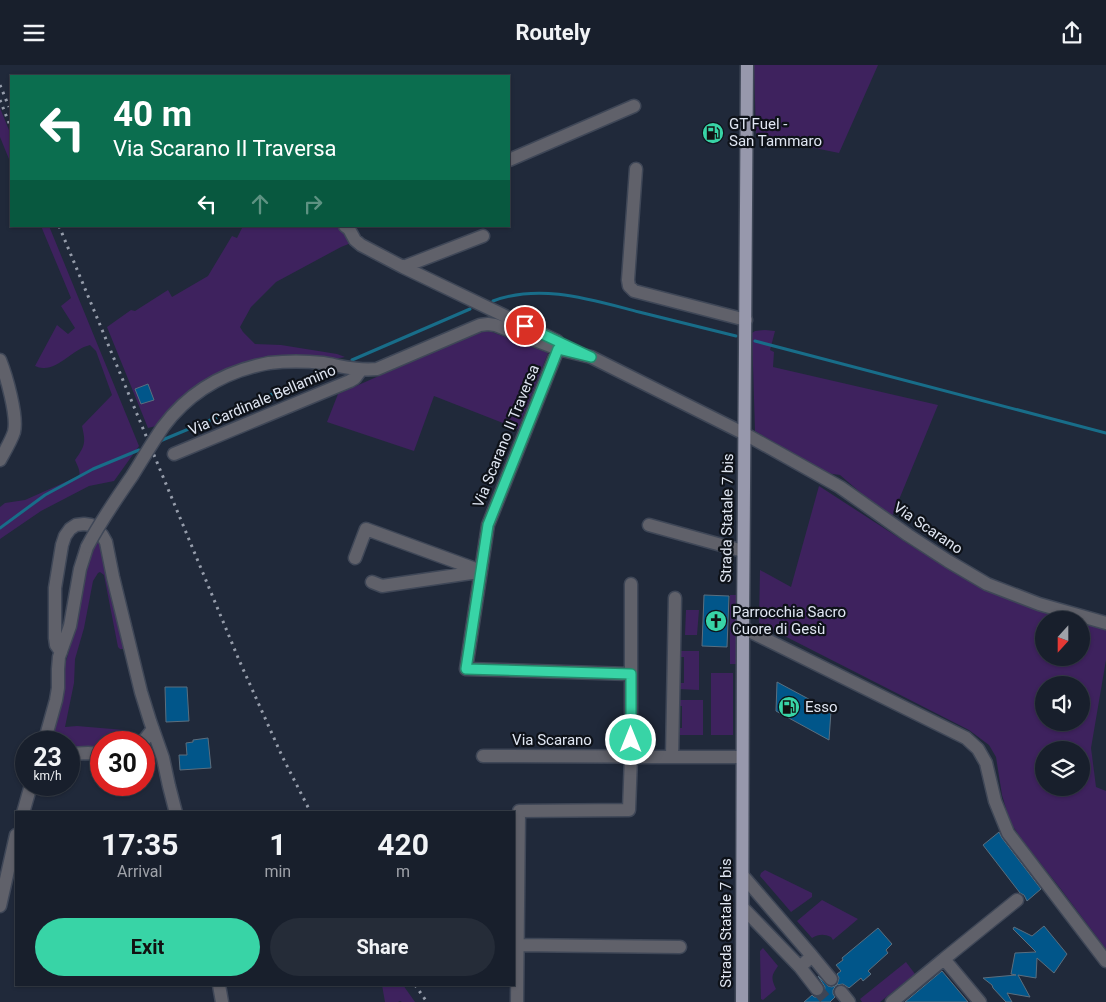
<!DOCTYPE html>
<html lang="en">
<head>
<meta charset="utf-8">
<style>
	:root { --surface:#181f2c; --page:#252c38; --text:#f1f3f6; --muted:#9fa2a9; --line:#363d48; --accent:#38d4a6 }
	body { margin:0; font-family:Roboto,sans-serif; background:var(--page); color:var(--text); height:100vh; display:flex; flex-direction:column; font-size:19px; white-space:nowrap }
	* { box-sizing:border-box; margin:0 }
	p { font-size:16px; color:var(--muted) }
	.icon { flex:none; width:28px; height:28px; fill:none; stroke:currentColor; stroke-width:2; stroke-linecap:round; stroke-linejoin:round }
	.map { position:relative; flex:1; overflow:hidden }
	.side { position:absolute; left:15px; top:746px; width:500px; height:175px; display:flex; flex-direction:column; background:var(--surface); border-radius:0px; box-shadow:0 1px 4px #0004,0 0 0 1px var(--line) }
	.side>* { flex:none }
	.hud { position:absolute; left:10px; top:10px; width:500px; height:152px; border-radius:0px; box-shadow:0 1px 4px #0004,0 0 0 1px var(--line); background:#0b6e4f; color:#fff; overflow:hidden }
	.needle { width:32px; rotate:201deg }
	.tools { position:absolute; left:1035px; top:546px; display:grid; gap:10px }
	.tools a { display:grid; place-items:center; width:55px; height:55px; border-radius:50%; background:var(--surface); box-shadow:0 1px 4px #0004,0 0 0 1px var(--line); font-size:25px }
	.speed { position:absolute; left:15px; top:666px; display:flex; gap:10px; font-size:25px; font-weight:700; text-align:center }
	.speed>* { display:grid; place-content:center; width:65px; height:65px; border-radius:50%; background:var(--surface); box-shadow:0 1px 4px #0004,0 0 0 1px var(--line); line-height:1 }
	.speed small { font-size:12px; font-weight:400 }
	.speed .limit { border:8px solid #d22; background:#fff; color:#111 }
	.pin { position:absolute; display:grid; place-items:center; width:42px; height:42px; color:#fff; margin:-21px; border:2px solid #fff; border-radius:50%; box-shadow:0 1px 5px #0007 }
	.me { position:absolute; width:55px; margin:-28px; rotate:0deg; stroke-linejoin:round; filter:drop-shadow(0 0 4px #0008) }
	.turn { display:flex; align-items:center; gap:18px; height:105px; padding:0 20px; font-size:22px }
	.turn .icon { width:65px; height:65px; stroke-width:2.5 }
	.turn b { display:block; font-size:35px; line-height:42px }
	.lanes { display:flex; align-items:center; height:48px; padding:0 20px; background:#0003; justify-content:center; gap:25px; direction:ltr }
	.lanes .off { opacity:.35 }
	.eta { display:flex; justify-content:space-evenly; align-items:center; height:85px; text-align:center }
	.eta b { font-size:30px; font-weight:700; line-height:35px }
	.button { display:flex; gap:10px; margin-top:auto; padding:10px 20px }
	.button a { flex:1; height:58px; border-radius:30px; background:var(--accent); color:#111; font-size:20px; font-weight:700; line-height:58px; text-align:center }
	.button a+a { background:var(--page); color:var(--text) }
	header { display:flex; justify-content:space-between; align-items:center; height:65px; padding:0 20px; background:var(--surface); font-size:22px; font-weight:700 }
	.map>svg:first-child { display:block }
</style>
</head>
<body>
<header><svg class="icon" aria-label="menu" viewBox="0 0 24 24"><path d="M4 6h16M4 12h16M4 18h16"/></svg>Routely<svg class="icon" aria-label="share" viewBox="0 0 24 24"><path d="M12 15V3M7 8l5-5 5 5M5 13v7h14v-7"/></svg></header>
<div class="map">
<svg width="1106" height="937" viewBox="0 0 1106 937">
	<rect width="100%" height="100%" fill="#20293a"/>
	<path fill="#3e225e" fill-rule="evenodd" d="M754 0H878L839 88 756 71Z
		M0 43 11 70V99L0 72Z
		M41 161H49L139 381 114 416 89 421 41 446 0 474V442L5 438 25 435 79 411C81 406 77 400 75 395 85 381 86 378 82 361L112 330 96 286 90 280C73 284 59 304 43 303 40 303 38 302 35 301L57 260 68 269 75 263 61 241 71 233Z
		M243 161H341L351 178 341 182 276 217 251 242 240 262 243 267 255 279 281 280 337 289 345 292 334 294 276 292 168 347 156 361 148 363 107 262 131 245 135 246 168 225 172 232 208 211 232 171 237 173Z
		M483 265 492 267 548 288 518 364 434 331 414 386 327 357 338 329Z
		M765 265 775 266 770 285 774 287 773 302 938 340 891 454 840 410 826 408 755 366 752 268 755 266Z
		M819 421 913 482 945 501 1073 555H1044V592H1081V558L1106 565V595L1091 683 1096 722 1106 726V884L1060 823 1023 776 1010 757 1002 730 996 692 989 680 969 665 759 558 760 505 791 522ZM1044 620H1081V658H1044ZM1044 685H1081V722H1044Z
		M98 476 102 478 127 584H120L118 582 104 510 100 507 98 508 93 516 84 563 75 594 74 618 65 662 77 661 124 665 137 670V677L101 678V686L69 687V678H46L61 626 64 603 74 569 84 509 94 483Z
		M730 530H737L736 599H730Z
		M686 545H699L697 570H685Z
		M680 586H699V625L679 624V618H684V592H680Z
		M711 608H733V670H711Z
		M678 635H703V670H677V663H682V641H678Z
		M765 805 812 828V832L791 847 760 811 761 808Z
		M822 835 858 854 833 875 831 872C824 869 819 869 812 873L797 856Z
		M763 883 778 901C771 911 771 913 776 924L763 935 761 934 760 886Z
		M906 897 915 909 880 937H862L860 934Z
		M382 920H403L415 937H402L400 936 398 937H385Z"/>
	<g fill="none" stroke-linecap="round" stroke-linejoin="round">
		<path stroke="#186d89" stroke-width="3" d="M493 236C541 218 592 235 639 247 672 255 704 263 736 271
			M755 276 1106 368
			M352 295 470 244
			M160 376 325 307
			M0 463 45 430 93 404 139 385"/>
	</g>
	<path fill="#01568a" stroke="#5b6e7e" d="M148 319 154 335 141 339 135 324Z
		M704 530 729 531 727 582 702 581Z
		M777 617 831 646 829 675 776 646Z
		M165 622H187L189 656 166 657Z
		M208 673 211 703 180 705 179 690H187L186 678 193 677V675Z
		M999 767 1002 773 1041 824 1027 836 1024 830 1020 828 983 780Z
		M1044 861 1067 889 1054 908 1037 893 1036 913 1018 910 1030 932 1007 928 1012 937H1006L993 923 992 920 983 913 1016 910 1011 909 1015 888 1036 887 1013 864 1014 862 1032 871Z
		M878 863 892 879 886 885 888 888 868 906 871 909 863 916 861 913 849 923 843 919 836 920 833 925V929L835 932 830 937H804L812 930 814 932H819L824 928 825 922 818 911 828 921 832 922 837 920 839 913 837 909 841 906 836 900 843 895 842 893Z
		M942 906 968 937H905Z"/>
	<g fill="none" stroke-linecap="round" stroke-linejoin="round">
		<path stroke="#3d4556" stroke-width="12" stroke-dasharray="12 6" stroke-linecap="butt" d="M817 924 828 937"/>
		<g stroke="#3f4757" stroke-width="15">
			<path id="minor" d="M509 95 634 41
				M636 104 628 215 629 221 634 226 746 255
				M345 161 349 164 355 175 361 180 403 202 557 276
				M403 202 483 171
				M558 284 488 460 466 604 631 609
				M0 295C6 310 18 351 14 367 11 376 5 386 0 395
				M269 298C287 296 305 296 323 298 341 301 358 306 377 304L480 260 488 259 495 260 558 284 591 292 745 369 840 422 908 470 948 496 987 519 1039 539 1106 558
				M174 389 350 316 355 313 361 305
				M649 460 743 486
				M355 493 366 464 481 506
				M372 517 382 521 478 507
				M743 563 966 673 978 684 986 698 995 736 1008 768 1106 896
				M61 587 56 580 55 573V523L62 480 65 471 70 464 76 460 84 459 91 460 102 470 106 477 113 512 141 627 150 656 163 693 169 721 176 748
				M44 678 56 635 58 623V604L59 592 70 561 80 504 87 482
				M142 678 153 664
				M69 689 88 688 101 689
				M483 691 742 692
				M672 692 675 533
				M23 748 31 720
				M743 811 812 891 800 902 743 843
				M0 841 16 770
				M518 880 680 882
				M812 891 831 914
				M800 902 817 924
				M219 920 222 937
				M841 927 849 937
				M517 937 519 746 629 745 631 692V519
				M892 937 944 894
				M980 937 944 894 1017 835"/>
		</g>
		<g stroke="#3f4757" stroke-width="15">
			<path id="major" d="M742 937C743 813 742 689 743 565 744 377 746 188 747 0"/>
		</g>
		<use href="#minor" stroke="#60616a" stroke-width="12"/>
		<use href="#major" stroke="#9798ac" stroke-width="12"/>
		<path stroke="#969dab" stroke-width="3" stroke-dasharray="2.5 5" stroke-linecap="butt" d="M0 20 9 42
			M0 35 11 63
			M59 161 239 595 282 691 311 748
			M415 920 427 937"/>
		<g stroke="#3f4757" stroke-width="15" stroke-linecap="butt">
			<path id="minor-bridge" d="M87 482C100 457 116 434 132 411 142 395 152 378 163 362 189 327 226 306 269 298"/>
		</g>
		<use href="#minor-bridge" stroke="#60616a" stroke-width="12"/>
	</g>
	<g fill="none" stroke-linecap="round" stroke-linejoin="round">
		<g stroke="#248a6c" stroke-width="12">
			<path id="route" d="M525 261 591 292 558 284 551 302 488 460 466 604 631 609V675"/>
		</g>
		<use href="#route" stroke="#38d4a6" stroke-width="9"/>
	</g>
	<defs>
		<g id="fuel-disc" transform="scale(1.125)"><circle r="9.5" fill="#38d4a6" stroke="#0e1219"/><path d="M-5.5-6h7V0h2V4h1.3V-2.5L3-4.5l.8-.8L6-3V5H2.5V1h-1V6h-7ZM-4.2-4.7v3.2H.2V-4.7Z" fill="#111"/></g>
		<g id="church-disc" transform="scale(1.125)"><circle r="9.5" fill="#38d4a6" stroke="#0e1219"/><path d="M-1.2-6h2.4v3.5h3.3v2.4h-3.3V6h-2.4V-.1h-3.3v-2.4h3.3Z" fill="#111"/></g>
	</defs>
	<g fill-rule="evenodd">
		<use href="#fuel-disc" x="713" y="68"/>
		<use href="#church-disc" x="716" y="556"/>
		<use href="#fuel-disc" x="789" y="642"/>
	</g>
	<g text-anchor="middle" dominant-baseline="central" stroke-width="4.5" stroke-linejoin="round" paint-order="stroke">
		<g font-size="15" fill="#e0e6f2" stroke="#0e1219" text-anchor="start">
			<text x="729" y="59">GT Fuel -<tspan x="729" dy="17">San Tammaro</tspan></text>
			<text x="732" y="547">Parrocchia Sacro<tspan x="732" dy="17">Cuore di Gesù</tspan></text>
			<text x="805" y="642">Esso</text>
		</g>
		<g font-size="15" fill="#e0e6f2" stroke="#0e1219">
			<text transform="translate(262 335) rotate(-23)">Via Cardinale Bellamino</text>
			<text transform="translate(506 371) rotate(-68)">Via Scarano II Traversa</text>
			<text transform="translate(727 453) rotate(-89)">Strada Statale 7 bis</text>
			<text transform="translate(928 463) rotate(34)">Via Scarano</text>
			<text x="552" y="675">Via Scarano</text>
			<text transform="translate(726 858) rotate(-90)">Strada Statale 7 bis</text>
		</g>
	</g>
</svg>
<div class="tools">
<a><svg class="needle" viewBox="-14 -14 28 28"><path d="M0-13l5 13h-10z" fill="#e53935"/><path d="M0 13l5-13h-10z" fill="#9fa2a9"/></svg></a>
<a><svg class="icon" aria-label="sound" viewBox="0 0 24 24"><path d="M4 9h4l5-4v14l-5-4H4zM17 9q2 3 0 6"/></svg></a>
<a><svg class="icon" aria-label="layers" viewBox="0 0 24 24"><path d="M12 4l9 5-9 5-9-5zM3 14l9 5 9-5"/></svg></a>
</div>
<div class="speed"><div>23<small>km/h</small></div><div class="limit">30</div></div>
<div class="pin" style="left:525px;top:261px;background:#d93025"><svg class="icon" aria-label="arrive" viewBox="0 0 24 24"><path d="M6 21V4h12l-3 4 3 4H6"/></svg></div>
<svg class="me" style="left:631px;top:675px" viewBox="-20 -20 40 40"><circle r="17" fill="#38d4a6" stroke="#fff" stroke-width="3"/><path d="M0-11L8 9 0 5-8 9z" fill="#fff"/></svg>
<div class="hud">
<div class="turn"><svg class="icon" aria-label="left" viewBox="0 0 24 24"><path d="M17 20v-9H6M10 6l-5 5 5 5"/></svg><div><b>40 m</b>Via Scarano II Traversa</div></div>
<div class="lanes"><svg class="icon" aria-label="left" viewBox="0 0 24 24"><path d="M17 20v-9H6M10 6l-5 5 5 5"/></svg><svg class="icon off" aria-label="ahead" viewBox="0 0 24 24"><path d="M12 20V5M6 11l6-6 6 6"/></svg><svg class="icon off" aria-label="right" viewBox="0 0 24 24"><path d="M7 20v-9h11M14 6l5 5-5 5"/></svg></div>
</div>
<section class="side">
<div class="eta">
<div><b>17:35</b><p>Arrival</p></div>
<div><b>1</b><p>min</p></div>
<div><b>420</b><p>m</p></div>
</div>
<div class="button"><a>Exit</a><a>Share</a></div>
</section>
</div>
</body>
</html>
